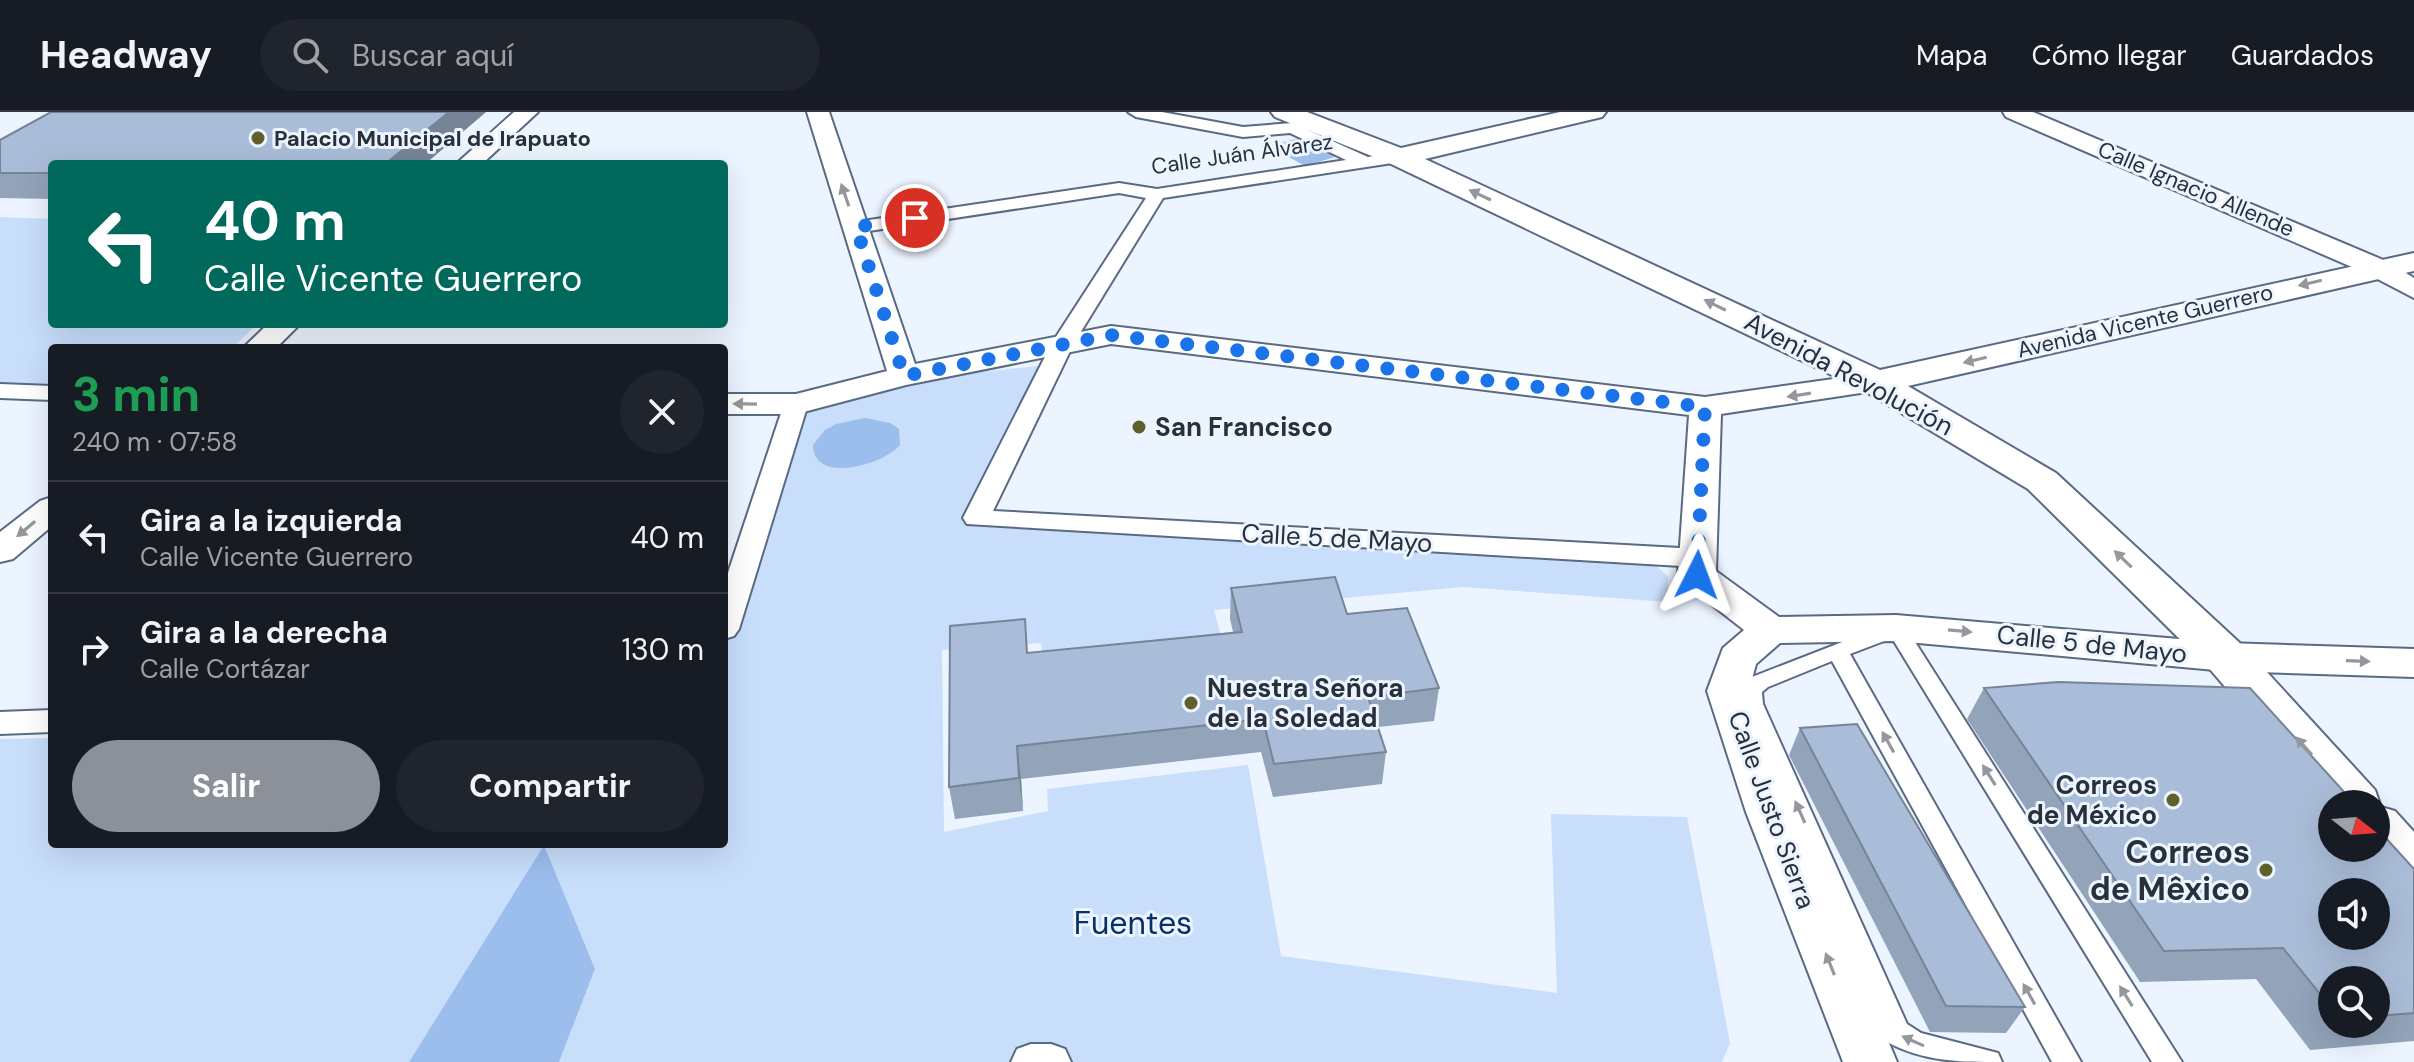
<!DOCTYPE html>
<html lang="es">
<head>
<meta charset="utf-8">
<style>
	:root { --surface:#171b24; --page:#20242c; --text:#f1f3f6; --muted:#9ea1a6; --line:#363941; --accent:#8c9099 }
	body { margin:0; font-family:"DM Sans",sans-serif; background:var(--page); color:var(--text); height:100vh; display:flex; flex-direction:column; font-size:30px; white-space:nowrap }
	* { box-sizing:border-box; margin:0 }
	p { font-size:26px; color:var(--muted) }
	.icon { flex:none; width:44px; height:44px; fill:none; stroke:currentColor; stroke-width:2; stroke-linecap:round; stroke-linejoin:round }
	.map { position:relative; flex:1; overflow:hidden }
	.panel { position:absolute; left:48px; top:232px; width:680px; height:504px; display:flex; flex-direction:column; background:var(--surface); border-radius:8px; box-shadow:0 8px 32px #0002 }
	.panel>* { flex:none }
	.guide { position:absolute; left:48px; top:48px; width:680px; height:168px; border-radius:8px; box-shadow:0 8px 32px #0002; background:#00695c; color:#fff; overflow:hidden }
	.needle { width:52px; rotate:107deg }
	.tools { position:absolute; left:2318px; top:678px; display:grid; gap:16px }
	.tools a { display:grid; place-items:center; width:72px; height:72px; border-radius:50%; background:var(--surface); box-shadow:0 8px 32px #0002; font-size:40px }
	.pin { position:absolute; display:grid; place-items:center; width:68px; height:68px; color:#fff; margin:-34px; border:4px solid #fff; border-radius:50%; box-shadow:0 2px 8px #0007 }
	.me { position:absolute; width:88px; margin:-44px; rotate:3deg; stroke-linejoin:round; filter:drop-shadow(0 0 6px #0008) }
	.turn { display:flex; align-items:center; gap:28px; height:168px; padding:0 24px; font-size:36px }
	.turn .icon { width:104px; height:104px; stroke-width:2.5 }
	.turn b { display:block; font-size:56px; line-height:68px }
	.round { display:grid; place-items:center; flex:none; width:84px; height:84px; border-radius:42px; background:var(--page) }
	.headline { display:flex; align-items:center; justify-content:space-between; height:136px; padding:0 24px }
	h1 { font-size:48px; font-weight:700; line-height:60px; color:#1e9e55 }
	.action { display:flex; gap:16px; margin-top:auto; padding:16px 24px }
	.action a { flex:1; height:92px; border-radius:48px; background:var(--accent); color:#fff; font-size:32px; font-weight:700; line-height:92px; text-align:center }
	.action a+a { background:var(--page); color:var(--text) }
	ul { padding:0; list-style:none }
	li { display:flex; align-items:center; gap:24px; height:112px; padding:0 24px; border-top:2px solid var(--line) }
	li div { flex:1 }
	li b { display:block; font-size:30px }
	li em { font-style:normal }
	header { display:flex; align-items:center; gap:48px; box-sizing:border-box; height:112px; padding:0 40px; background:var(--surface); border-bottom:2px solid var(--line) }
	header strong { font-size:38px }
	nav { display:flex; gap:44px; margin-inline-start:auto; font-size:28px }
	.search { width:560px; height:72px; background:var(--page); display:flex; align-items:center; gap:20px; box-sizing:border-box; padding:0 28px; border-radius:44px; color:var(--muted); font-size:30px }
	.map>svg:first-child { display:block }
</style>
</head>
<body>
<header>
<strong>Headway</strong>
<div class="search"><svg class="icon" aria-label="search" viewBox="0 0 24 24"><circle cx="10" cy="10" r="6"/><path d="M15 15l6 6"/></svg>Buscar aquí</div>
<nav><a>Mapa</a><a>Cómo llegar</a><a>Guardados</a></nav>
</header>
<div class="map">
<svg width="2414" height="950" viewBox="0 0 2414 950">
	<rect width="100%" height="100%" fill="#ecf4ff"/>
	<path fill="#c8defb" d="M0 105 52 107V212H258L232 236H52V278H0Z
		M1038 254 976 405 1652 449 1668 465V490L1463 475 1214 498 1227 546 1045 563 1041 531 942 538 944 720 1048 699 1047 677 1248 653 1281 844 1557 881 1551 702 1687 705 1730 931 1722 950H559L595 857 544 733 409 950H0V627L52 626V732H724V517L802 302 923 266Z"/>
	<path fill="#9bbeed" d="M1299 26 1335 45 1305 54 1269 34Z
		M865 306 890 311 899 317 900 333C883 353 814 373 813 333L825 318 836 312Z
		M544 733 595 857 559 950H409Z"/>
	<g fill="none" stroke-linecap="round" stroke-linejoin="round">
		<g stroke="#596a82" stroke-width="4">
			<path id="service" d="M1896 509 1903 511 2182 950H2152L1892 526 1850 542 2081 950H2052L1832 549 1768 575 1762 580 1763 592 1907 912 1921 921 1998 941 2002 950C1960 950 1924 950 1887 930L1741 592 1740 578 1752 565Z"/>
		</g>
		<g stroke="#596a82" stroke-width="4">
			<path id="pedestrian" d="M1128 0H1162L1243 15 1292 11 1368 45 1399 40 1408 45 1399 50 1163 86 1074 231 993 399 1698 437 1708 440 1712 446 1708 452 1698 455 967 412 963 406 1052 231 1146 86 1119 81 856 121 846 115 849 111 1119 71 1157 77 1346 48 1290 21 1243 25 1136 5Z
				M0 272 52 274V288L0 286Z
				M796 285 808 292 739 517 734 524 724 527V473L784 292Z
				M52 598V620L0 622V600Z
				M1031 932H1051L1065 937 1071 950H1011L1017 937Z"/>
		</g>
		<g stroke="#596a82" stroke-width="4">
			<path id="minor" d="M514 0H538L482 52H456Z
				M807 0H829L915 252 1111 214 1705 285 1876 261 1887 263 1892 270 1887 277 1721 302 1716 459 1779 505 1896 503 2226 531 2414 537V565L2226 559 1896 529 1780 531 1756 552 1749 579 1792 700 1897 950H1843L1746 700 1707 579 1723 536 1744 518 1684 471 1678 463 1689 303 1111 232 906 273 796 302H724V282H796L887 259Z
				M2003 0H2033L2388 150 2414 166V186L2368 162 2006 5Z
				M268 212H300L276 236H243Z
				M52 385V414L13 447 0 450V420L40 389Z"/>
		</g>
		<g stroke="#596a82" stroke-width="4">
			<path id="tertiary" d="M1271 0H1307L1401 36 1560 0H1606L1602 5 1425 47 1880 258 2414 141V159L1908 274 2056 361 2243 534 2375 678 2381 695 2395 699 2414 720V779L2395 773 2363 736H2376V692H2332V700L2209 556 2028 377 1863 278 1389 51 1275 5Z"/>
		</g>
		<use href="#service" fill="#fff" fill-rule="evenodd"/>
		<use href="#pedestrian" fill="#fff" fill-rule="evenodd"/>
		<use href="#minor" fill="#fff" fill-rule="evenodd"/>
		<use href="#tertiary" fill="#fff" fill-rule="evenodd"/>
	</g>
	<path fill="#92a3ba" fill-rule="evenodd" d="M486 0 425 52H52V87L0 86V28Z
		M1231 476 1347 502 1439 576 1434 609 1378 615 1386 640 1382 672 1273 685 1261 640 1021 667 1023 699 955 707 949 675 1029 541 1233 520 1230 507Z
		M1984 576 2414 757V929L2310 938 2256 867 2140 870 1967 607ZM2332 868H2376V912H2332Z
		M1800 616 2025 895 2006 921 1930 920 1789 643Z"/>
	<path fill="#778497" d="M449 0H486L425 52H385Z
		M1017 634 1021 667 1023 699 1019 666Z"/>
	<path fill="#aabdd8" stroke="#778497" stroke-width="2" fill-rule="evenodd" d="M51 0H449L385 52H52V61H0V28Z
		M1335 465 1347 502 1407 496 1439 576 1368 585 1386 640 1274 652 1263 607 1017 634 1019 666 949 675 950 514 1025 507 1027 541 1242 520 1231 476Z
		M2058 570 2250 576 2355 692H2332V736H2376V715L2414 757V901L2376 904V868H2332V897L2283 836 2164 839 1984 576ZM2332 780H2376V824H2332Z
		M1857 612 2025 895 1946 894 1800 616Z"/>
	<defs><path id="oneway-solid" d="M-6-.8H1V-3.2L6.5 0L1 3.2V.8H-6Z" transform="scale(2)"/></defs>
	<g fill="#94989c">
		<use href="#oneway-solid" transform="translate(845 83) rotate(-109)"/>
		<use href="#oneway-solid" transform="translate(1480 83) rotate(-155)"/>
		<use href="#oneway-solid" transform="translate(2310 171) rotate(167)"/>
		<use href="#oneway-solid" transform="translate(1715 193) rotate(-154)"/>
		<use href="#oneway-solid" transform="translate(1975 248) rotate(167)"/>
		<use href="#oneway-solid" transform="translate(1799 283) rotate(171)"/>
		<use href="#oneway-solid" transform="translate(745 292) rotate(-179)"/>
		<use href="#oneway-solid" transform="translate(26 417) rotate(140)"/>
		<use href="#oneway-solid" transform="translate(2123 447) rotate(-136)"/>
		<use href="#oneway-solid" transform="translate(1960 519) rotate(5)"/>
		<use href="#oneway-solid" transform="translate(2358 549) rotate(2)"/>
		<use href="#oneway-solid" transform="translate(1888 630) rotate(-119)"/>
		<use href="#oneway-solid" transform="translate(2304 634) rotate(-132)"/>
		<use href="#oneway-solid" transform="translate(1989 663) rotate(-122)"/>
		<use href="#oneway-solid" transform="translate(1800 700) rotate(-114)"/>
		<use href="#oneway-solid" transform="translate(1830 852) rotate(-112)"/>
		<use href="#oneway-solid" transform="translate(2029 882) rotate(-119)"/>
		<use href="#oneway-solid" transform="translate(2126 884) rotate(-122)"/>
		<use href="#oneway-solid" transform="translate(1913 929) rotate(-156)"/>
	</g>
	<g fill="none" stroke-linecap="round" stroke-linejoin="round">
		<path stroke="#1a73e8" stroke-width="14" stroke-dasharray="0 25.2" d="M915 106 856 115 904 264 1111 223 1705 295 1697 463"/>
	</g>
	<g fill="#615f2b" stroke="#ecf4ff" stroke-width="3">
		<circle cx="258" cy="26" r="8"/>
		<circle cx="1139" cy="315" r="8"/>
		<circle cx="1191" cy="591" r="8"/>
		<circle cx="2173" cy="688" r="8"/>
		<circle cx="2266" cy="758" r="8"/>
	</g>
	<g text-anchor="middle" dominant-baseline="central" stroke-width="6" stroke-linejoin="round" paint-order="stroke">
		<g font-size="22" font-weight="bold" fill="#28303a" stroke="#ecf4ff" text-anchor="start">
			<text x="274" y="26">Palacio Municipal de Irapuato</text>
		</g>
		<g font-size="22" fill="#28303a" stroke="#ecf4ff">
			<text transform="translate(1242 42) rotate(-8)">Calle Juán Álvarez</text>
			<text transform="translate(2196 77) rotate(23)">Calle Ignacio Allende</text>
			<text transform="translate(2145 209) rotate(-13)">Avenida Vicente Guerrero</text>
		</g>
		<g font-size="26" fill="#28303a" stroke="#ecf4ff">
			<text transform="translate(1849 262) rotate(28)">Avenida Revolución</text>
			<text transform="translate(1337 426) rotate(3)">Calle 5 de Mayo</text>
			<text transform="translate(2092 532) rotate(6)">Calle 5 de Mayo</text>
			<text transform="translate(1772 698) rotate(70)">Calle Justo Sierra</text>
		</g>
		<g font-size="26" font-weight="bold" fill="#28303a" stroke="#ecf4ff" text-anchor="start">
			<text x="1155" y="315">San Francisco</text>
			<text x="1207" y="576">Nuestra Señora<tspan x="1207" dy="30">de la Soledad</tspan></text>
			<text x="2157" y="673" text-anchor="end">Correos<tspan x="2157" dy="30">de México</tspan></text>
		</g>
		<g font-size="32" font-weight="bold" fill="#28303a" stroke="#ecf4ff" text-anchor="end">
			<text x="2250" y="740">Correos<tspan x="2250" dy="37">de Mêxico</tspan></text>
		</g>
		<g font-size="32" fill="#033168" stroke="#ecf4ff">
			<text x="1133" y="811">Fuentes</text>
		</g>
	</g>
</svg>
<div class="tools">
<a><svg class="needle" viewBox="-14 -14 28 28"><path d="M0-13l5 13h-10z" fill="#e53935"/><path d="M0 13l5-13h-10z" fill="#9ea1a6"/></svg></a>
<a><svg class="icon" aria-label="sound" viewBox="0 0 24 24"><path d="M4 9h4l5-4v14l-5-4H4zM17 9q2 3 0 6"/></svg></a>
<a><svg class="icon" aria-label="search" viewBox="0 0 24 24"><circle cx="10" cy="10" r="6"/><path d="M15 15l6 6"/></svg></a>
</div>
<div class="pin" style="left:915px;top:106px;background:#d93025"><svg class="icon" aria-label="arrive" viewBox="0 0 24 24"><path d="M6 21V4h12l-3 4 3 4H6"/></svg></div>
<svg class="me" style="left:1697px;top:463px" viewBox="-20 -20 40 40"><path d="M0-17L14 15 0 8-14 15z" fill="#1a73e8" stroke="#fff" stroke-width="4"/></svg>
<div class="guide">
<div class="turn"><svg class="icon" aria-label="left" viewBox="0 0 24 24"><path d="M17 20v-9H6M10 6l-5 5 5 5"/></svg><div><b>40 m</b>Calle Vicente Guerrero</div></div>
</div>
<section class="panel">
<div class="headline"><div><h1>3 min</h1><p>240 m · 07:58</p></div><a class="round"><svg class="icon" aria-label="close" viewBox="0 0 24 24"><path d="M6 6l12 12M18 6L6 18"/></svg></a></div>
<ul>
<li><svg class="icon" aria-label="left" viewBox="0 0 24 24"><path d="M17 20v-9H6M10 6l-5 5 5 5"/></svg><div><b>Gira a la izquierda</b><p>Calle Vicente Guerrero</p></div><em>40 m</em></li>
<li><svg class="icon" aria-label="right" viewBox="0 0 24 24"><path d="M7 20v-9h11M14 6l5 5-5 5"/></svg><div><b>Gira a la derecha</b><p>Calle Cortázar</p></div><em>130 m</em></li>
</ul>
<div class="action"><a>Salir</a><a>Compartir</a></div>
</section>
</div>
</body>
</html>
